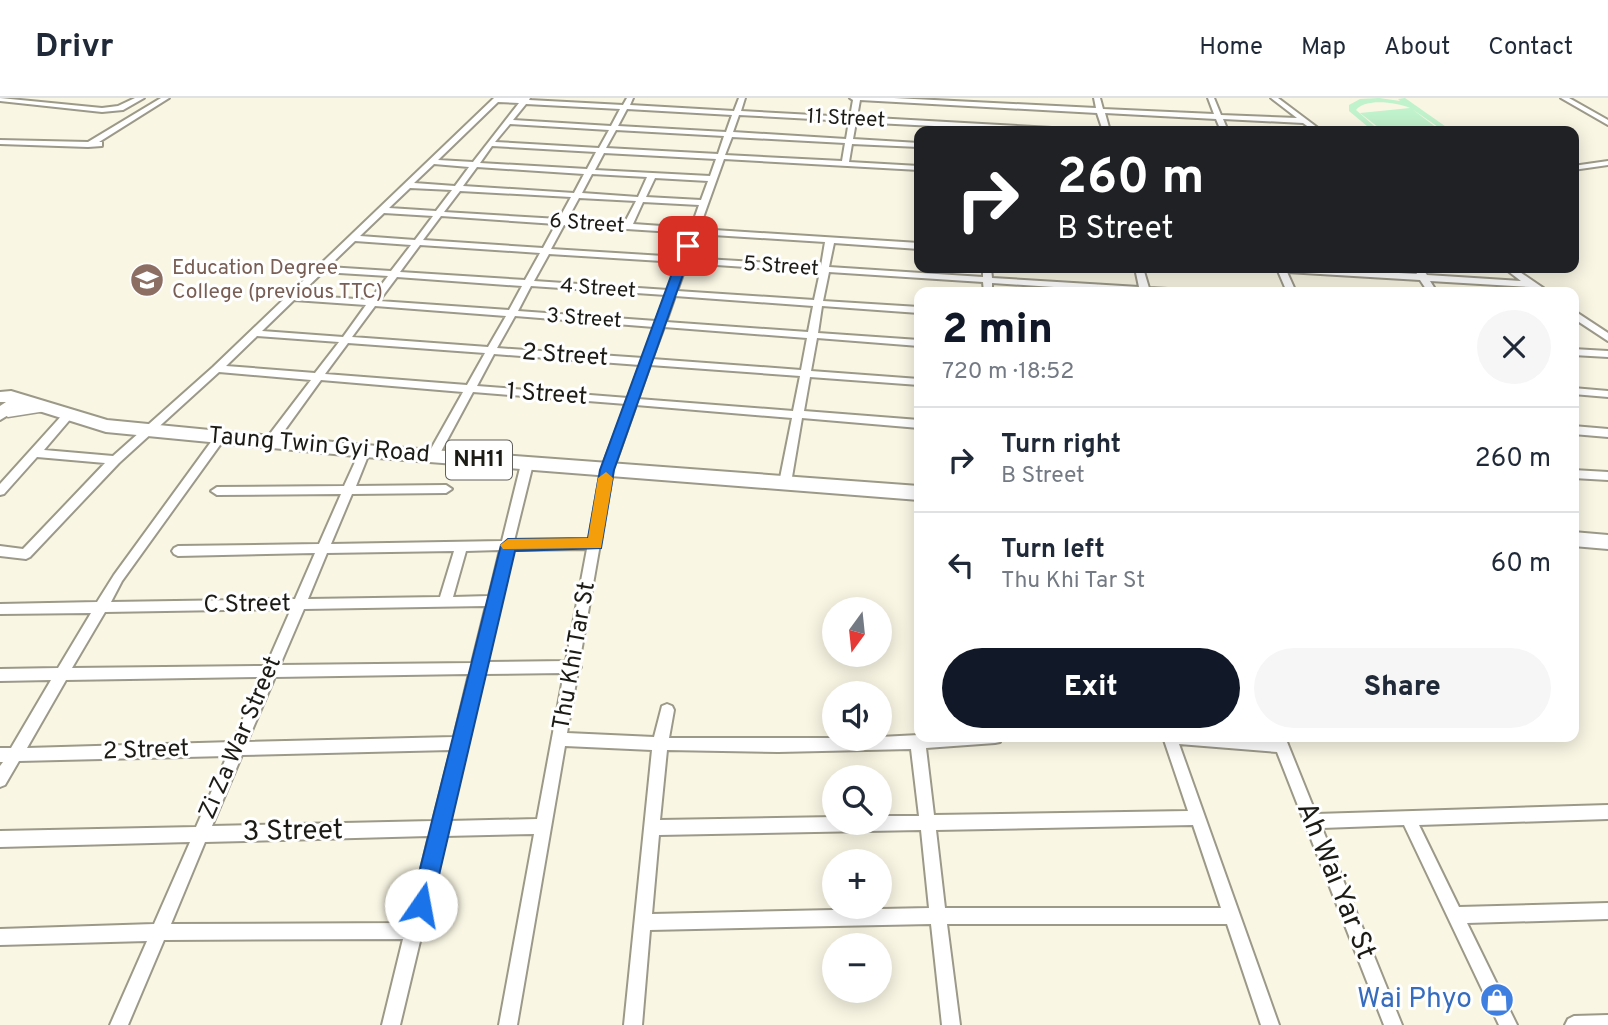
<!DOCTYPE html>
<html lang="en">
<head>
<meta charset="utf-8">
<style>
	:root { --surface:#fff; --page:#f6f6f7; --text:#1f2937; --muted:#747a83; --line:#e0e1e3; --accent:#111827 }
	body { margin:0; font-family:Overpass,sans-serif; background:var(--page); color:var(--text); height:100vh; display:flex; flex-direction:column; font-size:26px; white-space:nowrap }
	* { box-sizing:border-box; margin:0 }
	p { font-size:23px; color:var(--muted) }
	.icon { flex:none; width:38px; height:38px; fill:none; stroke:currentColor; stroke-width:2; stroke-linecap:round; stroke-linejoin:round }
	.map { position:relative; flex:1; overflow:hidden }
	.side { position:absolute; left:914px; top:189px; width:665px; height:455px; display:flex; flex-direction:column; background:var(--surface); border-radius:14px; box-shadow:0 4px 18px #0003 }
	.side>* { flex:none }
	.guide { position:absolute; left:914px; top:28px; width:665px; height:147px; border-radius:14px; box-shadow:0 4px 18px #0003; background:#202124; color:#fff; overflow:hidden }
	.needle { width:46px; rotate:195deg }
	.fabs { position:absolute; left:822px; top:499px; display:grid; gap:14px }
	.fabs a { display:grid; place-items:center; width:70px; height:70px; border-radius:50%; background:var(--surface); box-shadow:0 4px 18px #0003; font-size:35px }
	.pin { position:absolute; display:grid; place-items:center; width:60px; height:60px; color:#fff; margin:-30px; border-radius:14px; box-shadow:0 4px 10px #0006 }
	.me { position:absolute; width:77px; margin:-38px; rotate:12deg; stroke-linejoin:round; filter:drop-shadow(0 0 5px #0008) }
	.turn { display:flex; align-items:center; gap:24px; height:147px; padding:0 28px; font-size:32px }
	.turn .icon { width:91px; height:91px; stroke-width:2.5 }
	.turn b { display:block; font-size:49px; line-height:60px }
	.round { display:grid; place-items:center; flex:none; width:74px; height:74px; border-radius:37px; background:var(--page) }
	.overview { display:flex; align-items:center; justify-content:space-between; height:119px; padding:0 28px }
	h1 { font-size:42px; font-weight:800; line-height:52px; color:var(--accent) }
	.cta { display:flex; gap:14px; margin-top:auto; padding:14px 28px }
	.cta a { flex:1; height:80px; border-radius:42px; background:var(--accent); color:#fff; font-size:28px; font-weight:800; line-height:80px; text-align:center }
	.cta a+a { background:var(--page); color:var(--text) }
	ul { padding:0; list-style:none }
	li { display:flex; align-items:center; gap:21px; height:105px; padding:0 28px; border-top:2px solid var(--line) }
	li div { flex:1 }
	li b { display:block; font-size:26px }
	li em { font-style:normal }
	header { display:flex; align-items:center; gap:42px; box-sizing:border-box; height:98px; padding:0 35px; background:var(--surface); border-bottom:2px solid var(--line) }
	header strong { font-size:33px }
	nav { display:flex; gap:38px; margin-inline-start:auto; font-size:24px }
	.map>svg:first-child { display:block }
</style>
</head>
<body>
<header>
<strong>Drivr</strong>
<nav><a>Home</a><a>Map</a><a>About</a><a>Contact</a></nav>
</header>
<div class="map">
<svg width="1608" height="927" viewBox="0 0 1608 927">
	<rect width="100%" height="100%" fill="#f9f6e4"/>
	<path fill="#c0f2cc" d="M1379 0 1400 3 1398 1 1405 0 1452 33H1444L1412 11 1441 33H1383L1360 15 1410 10C1396 4 1365 0 1356 12L1380 33H1373L1349 13V7L1360 1Z"/>
	<g fill="none" stroke-linecap="round" stroke-linejoin="round">
		<g stroke="#9c9989" stroke-width="4">
			<path id="minor" d="M0 0 102 10 118 8 135 0H144L123 12 102 14 0 3Z
				M161 0H169L99 44H102V48L88 49 0 46V42L88 44Z
				M494 0H530L529 2 623 7 627 0H633L630 7 734 13 739 0H745L741 13 850 19 853 2 850 0H894L1096 10 1094 0H1100L1103 11 1214 16 1208 0H1214L1221 17 1297 20 1271 0H1278L1322 33H1314L1303 25 1223 21 1228 33H1221L1216 21 1105 15 1110 33H1103L1097 15 860 2 857 19 1070 31 1074 33H1034L856 24 853 41 919 45V49L852 46 849 64 919 68V72L724 61 699 131 919 145V151L834 145 829 169 983 179V170H991L992 180 1139 189 1135 170H1143L1149 190 1168 191 1173 194H1130L992 185V194H984L983 184 829 174 823 203 919 209V215L822 208 818 235 919 242V248L817 240 811 273 919 281V287L810 279 804 313 919 322V330L802 320 791 385 785 389 779 385 792 320 636 307 613 372 579 566 581 569 578 573 567 635 654 639 662 608 667 606 672 608 674 612 669 640H880V639L919 637V639H1002L1000 644 995 645 926 650 934 717 1188 713 1163 639 1271 641V639H1285L1316 716 1608 707V721L1419 727 1459 809 1608 805V821L1467 825 1517 927H1499L1404 727 1322 730 1402 927H1384L1277 654 1179 646 1279 927H1261L1227 826H947L960 927H942L931 826 650 832 642 927H624L652 652 565 648 517 927H499L534 736 445 738 423 830 424 833 421 839 400 927H382L403 841 164 842 128 927H110L147 843 0 847V831L154 826 190 744 0 749V733L196 729 227 658 19 663 5 687 0 689V668L3 664H0V650H11L51 582 0 583V571L58 570 91 515 0 516V506L97 504 114 477 216 337 220 336 225 340 122 483 111 504 295 501 315 455 178 458 174 456 172 453 174 450 178 448 319 446 341 396 217 397 211 393 217 389 344 388 360 353 365 349 370 353 356 388 446 387 452 391 446 395 352 396 331 446 502 443 521 366 527 362 533 366 514 443 589 442 601 372 626 306 473 294 437 361 433 362 427 358 463 294 321 282 274 347H266L265 344 266 341 311 282 219 274 119 365 30 459 26 461 0 458V448L23 451 105 365 37 359 4 396 0 397V386L64 315 68 314 73 318 44 352 113 358 213 269ZM498 4 519 5 473 64 438 62ZM526 6 620 11 611 28 513 22ZM627 11 732 17 726 34 618 28ZM739 17 849 23 846 41 733 34ZM510 26 609 32 599 50 495 44ZM616 32 724 38 718 56 606 50ZM732 39 845 45 842 63 725 57ZM492 48 596 54 587 71 480 65ZM604 55 716 61 710 78 595 72ZM434 66 469 69 455 88 414 85ZM477 69 584 76 574 95 463 88ZM592 76 647 79 638 99 582 95ZM655 80 708 83 701 102 646 99ZM410 90 452 92 436 113 389 110ZM460 93 571 99 559 121 444 114ZM579 100 636 103 624 126 567 122ZM643 104 699 107 691 130 633 126ZM384 115 433 118 415 142 360 138ZM441 118 556 126 543 150 423 142ZM564 127 689 135 680 159 551 151ZM697 136 825 144 821 168 688 160ZM355 143 411 147 391 173 328 169ZM420 147 540 155 525 182 400 174ZM549 156 678 164 668 192 534 183ZM687 165 820 174 814 202 677 193ZM323 174 388 178 370 202 299 197ZM397 179 522 188 509 212 379 203ZM531 188 666 197 656 223 518 213ZM675 198 813 208 808 234 666 224ZM294 202 366 207 343 239 262 233ZM375 208 506 218 488 249 352 239ZM515 218 654 229 643 260 497 250ZM664 229 807 240 801 272 652 261ZM257 238 339 244 315 275 226 268ZM348 245 485 255 467 287 325 276ZM494 256 640 267 628 300 477 288ZM650 267 800 278 793 313 638 301ZM587 451 566 563 486 564 512 452ZM500 452 489 498 453 499 466 453ZM454 453 440 499 308 501 327 455ZM486 508 472 565 280 567 304 511ZM291 511 266 568 72 570 105 514ZM564 575 537 721 448 723 483 576ZM469 576 454 639 247 644 275 579ZM261 579 233 644 27 650 66 582ZM911 651 919 718H880V724H835V719L660 722 667 652 778 654ZM451 652 433 723 212 728 242 657ZM1193 727 1221 810H945L936 732ZM921 732 929 810 652 816 659 737ZM429 738 408 825 171 826 205 744Z
				M1561 0H1569L1608 22V27Z
				M1608 63V67L1573 72V68Z
				M1262 170H1306L1417 176 1414 170H1422L1427 177 1521 183 1504 170H1514L1549 194H1538L1530 189 1430 183 1437 194H1428L1420 182 1287 174 1296 194H1287L1278 173H1266Z
				M1573 212 1608 235V243L1573 220Z
				M1573 251 1608 253V259L1573 257Z
				M1573 290 1608 293V299L1573 296Z
				M1573 328 1608 331V339L1573 336Z
				M1573 372 1608 374V382L1573 380Z
				M1608 917V927H1565L1568 921 1574 918Z"/>
		</g>
		<g stroke="#9c9989" stroke-width="3">
			<path id="major" d="M41 306 48 310 46 313 8 319 1 314 8 309Z"/>
		</g>
		<g stroke="#9c9989" stroke-width="4">
			<path id="highway" d="M11 293 107 322 365 347 919 388V402L365 359 106 334 23 308 0 322V308L6 304H0V294Z
				M1573 434 1608 437V451L1573 448Z"/>
		</g>
		<use href="#minor" fill="#fff" fill-rule="evenodd"/>
		<use href="#major" fill="#fff" fill-rule="evenodd"/>
		<use href="#highway" fill="#fff" fill-rule="evenodd"/>
	</g>
	<path fill="#1a73e8" stroke="#114b97" stroke-width="2" d="M688 145 693 148 614 372 601 450 515 453 432 807 429 815 421 818 414 815 411 807 501 447 508 441 588 440 600 372 682 148Z"/>
	<path fill="#f59e0b" d="M606 374 613 380 601 450 503 451 500 447 508 441 588 440 598 380Z"/>
	<defs>
		<g id="university-disc" transform="scale(1.75)"><circle r="9.5" fill="#8d6e63" stroke="#fff"/><path d="M0-5L7-2L0 1L-7-2ZM-4 1L0 2.5L4 1V4Q0 6-4 4Z" fill="#fff"/></g>
		<g id="shop-disc" transform="scale(1.75)"><circle r="9.5" fill="#3f7fe0" stroke="#fff"/><path d="M-5-2.5h2.3a2.7 3.5 0 0 1 5.4 0H5L5.5 6h-11ZM-1.5-2.5h3a1.5 2.3 0 0 0-3 0Z" fill="#fff"/></g>
	</defs>
	<g fill-rule="evenodd">
		<use href="#university-disc" x="147" y="182"/>
		<use href="#shop-disc" x="1497" y="902"/>
	</g>
	<g text-anchor="middle" dominant-baseline="central" stroke-width="6" stroke-linejoin="round" paint-order="stroke">
		<g font-size="21" fill="#1c1b15" stroke="#fff">
			<text transform="translate(846 21) rotate(3)">11 Street</text>
			<text transform="translate(587 126) rotate(4)">6 Street</text>
			<text transform="translate(781 169) rotate(4)">5 Street</text>
			<text transform="translate(598 191) rotate(4)">4 Street</text>
			<text transform="translate(584 221) rotate(4)">3 Street</text>
		</g>
		<g font-size="21" fill="#785e54" stroke="#fff" text-anchor="start">
			<text x="172" y="170">Education Degree<tspan x="172" dy="24">College (previous TTC)</tspan></text>
		</g>
		<rect fill="#fff" stroke="#605f5b" stroke-width="2" x="446" y="342.5" width="66" height="39" rx="5"/>
		<g font-size="23" font-weight="bold" fill="#1c1b15">
			<text x="479" y="362">NH11</text>
		</g>
		<g font-size="24" fill="#1c1b15" stroke="#fff">
			<text transform="translate(565 258) rotate(4)">2 Street</text>
			<text transform="translate(547 297) rotate(4)">1 Street</text>
			<text transform="translate(319 348) rotate(5)">Taung Twin Gyi Road</text>
			<text transform="translate(247 507) rotate(-1)">C Street</text>
			<text transform="translate(575 558) rotate(-80)">Thu Khi Tar St</text>
			<text transform="translate(241 640) rotate(-67)">Zi Za War Street</text>
			<text transform="translate(146 653) rotate(-2)">2 Street</text>
		</g>
		<g font-size="28" fill="#1c1b15" stroke="#fff">
			<text transform="translate(293 734) rotate(-1)">3 Street</text>
			<text transform="translate(1335 783) rotate(68)">Ah Wai Yar St</text>
		</g>
		<g font-size="28" fill="#366cbe" stroke="#fff" text-anchor="end">
			<text x="1472" y="902">Wai Phyo</text>
		</g>
	</g>
</svg>
<div class="fabs">
<a><svg class="needle" viewBox="-14 -14 28 28"><path d="M0-13l5 13h-10z" fill="#e53935"/><path d="M0 13l5-13h-10z" fill="#747a83"/></svg></a>
<a><svg class="icon" aria-label="sound" viewBox="0 0 24 24"><path d="M4 9h4l5-4v14l-5-4H4zM17 9q2 3 0 6"/></svg></a>
<a><svg class="icon" aria-label="search" viewBox="0 0 24 24"><circle cx="10" cy="10" r="6"/><path d="M15 15l6 6"/></svg></a>
<a>+</a>
<a>−</a>
</div>
<div class="pin" style="left:688px;top:148px;background:#d93025"><svg class="icon" aria-label="arrive" viewBox="0 0 24 24"><path d="M6 21V4h12l-3 4 3 4H6"/></svg></div>
<svg class="me" style="left:421px;top:807px" viewBox="-20 -20 40 40"><circle r="19" fill="#fff"/><path d="M0-13L10 11 0 6-10 11z" fill="#1a73e8"/></svg>
<div class="guide">
<div class="turn"><svg class="icon" aria-label="right" viewBox="0 0 24 24"><path d="M7 20v-9h11M14 6l5 5-5 5"/></svg><div><b>260 m</b>B Street</div></div>
</div>
<section class="side">
<div class="overview"><div><h1>2 min</h1><p>720 m · 18:52</p></div><a class="round"><svg class="icon" aria-label="close" viewBox="0 0 24 24"><path d="M6 6l12 12M18 6L6 18"/></svg></a></div>
<ul>
<li><svg class="icon" aria-label="right" viewBox="0 0 24 24"><path d="M7 20v-9h11M14 6l5 5-5 5"/></svg><div><b>Turn right</b><p>B Street</p></div><em>260 m</em></li>
<li><svg class="icon" aria-label="left" viewBox="0 0 24 24"><path d="M17 20v-9H6M10 6l-5 5 5 5"/></svg><div><b>Turn left</b><p>Thu Khi Tar St</p></div><em>60 m</em></li>
</ul>
<div class="cta"><a>Exit</a><a>Share</a></div>
</section>
</div>
</body>
</html>
